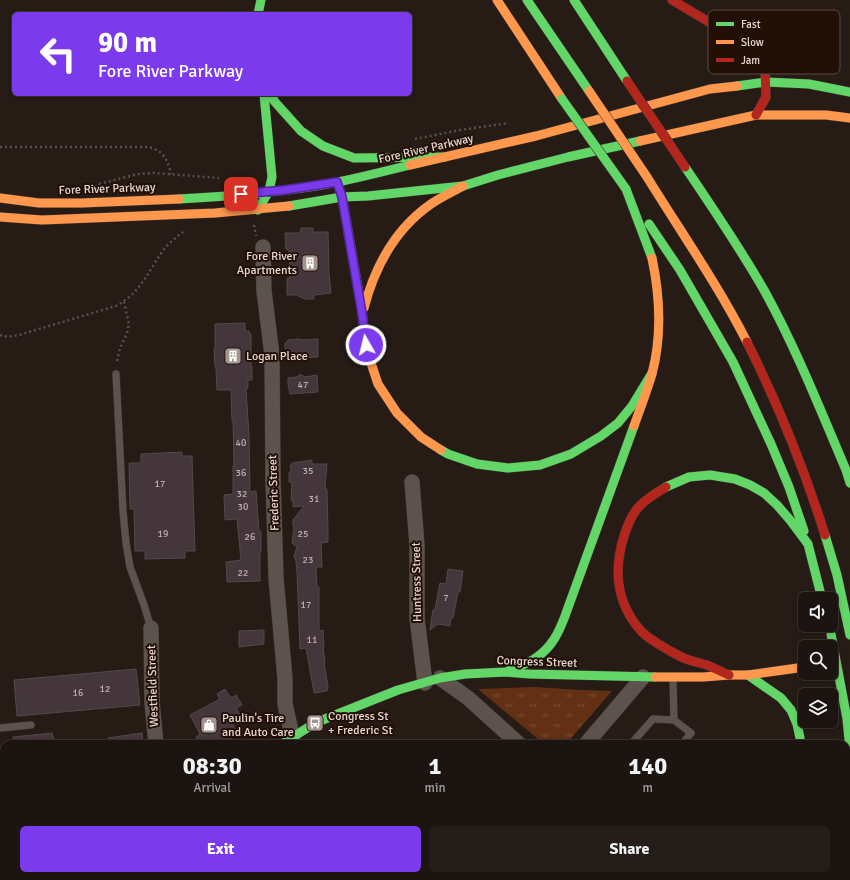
<!DOCTYPE html>
<html lang="en">
<head>
<meta charset="utf-8">
<style>
	:root { --surface:#1c1410; --page:#251d19; --text:#f1f3f6; --muted:#a09e9f; --line:#3a3330; --accent:#7c3aed }
	body { margin:0; font-family:Signika,sans-serif; background:var(--page); color:var(--text); height:100vh; display:flex; flex-direction:column; font-size:15px; white-space:nowrap }
	* { box-sizing:border-box; margin:0 }
	p { font-size:13px; color:var(--muted) }
	.icon { flex:none; width:22px; height:22px; fill:none; stroke:currentColor; stroke-width:2; stroke-linecap:round; stroke-linejoin:round }
	.map { position:relative; flex:1; overflow:hidden }
	.panel { position:absolute; left:0px; top:740px; width:850px; height:140px; display:flex; flex-direction:column; background:var(--surface); border-radius:12px 12px 0 0; box-shadow:0 2px 6px #0003,0 0 0 1px var(--line) }
	.panel>* { flex:none }
	.hud { position:absolute; left:12px; top:12px; width:400px; height:84px; border-radius:6px; box-shadow:0 2px 6px #0003,0 0 0 1px var(--line); background:#7c3aed; color:#fff; overflow:hidden }
	.tools { position:absolute; left:798px; top:592px; display:grid; gap:8px }
	.tools a { display:grid; place-items:center; width:40px; height:40px; border-radius:6px; background:var(--surface); box-shadow:0 2px 6px #0003,0 0 0 1px var(--line); font-size:20px }
	.pin { position:absolute; display:grid; place-items:center; width:34px; height:34px; color:#fff; margin:-17px; border-radius:8px; box-shadow:0 2px 6px #0006 }
	.me { position:absolute; width:44px; margin:-22px; rotate:352deg; stroke-linejoin:round; filter:drop-shadow(0 0 3px #0008) }
	.turn { display:flex; align-items:center; gap:14px; height:84px; padding:0 20px; font-size:18px }
	.turn .icon { width:52px; height:52px; stroke-width:2.5 }
	.turn b { display:block; font-size:28px; line-height:34px }
	.eta { display:flex; justify-content:space-evenly; align-items:center; height:68px; text-align:center }
	.eta b { font-size:24px; font-weight:700; line-height:28px }
	.primary-button { display:flex; gap:8px; margin-top:auto; padding:8px 20px }
	.primary-button a { flex:1; height:46px; border-radius:6px; background:var(--accent); color:#fff; font-size:16px; font-weight:700; line-height:46px; text-align:center }
	.primary-button a+a { background:var(--page); color:var(--text) }
	.map>svg:first-child { display:block }
</style>
</head>
<body>
<div class="map">
<svg width="850" height="880" viewBox="0 0 850 880">
	<defs>
		<pattern id="grass-tufts" width="24" height="20" patternUnits="userSpaceOnUse"><rect width="24" height="20" fill="#633013"/><path d="M3 7l-1-3M5 7V3M7 7l1-3M15 17l-1-3M17 17v-4M19 17l1-3" fill="none" stroke="#794d34"/></pattern>
	</defs>
	<rect width="100%" height="100%" fill="#261b15"/>
	<path fill="url(#grass-tufts)" d="M535 687 581 690 612 691 566 744H544L478 689Z"/>
	<path fill="#45363b" stroke="#53494a" d="M301 228H313V232H328L329 274 331 293 314 295V299H305L296 295H287V278H290L289 250 286 249 285 233H300Z
		M245 323V331H249L251 335V366L252 367V380H248V388L246 389 249 434 250 492 256 491 259 531H261V552H260V581L227 582 226 562 241 560 237 519 225 520 224 495 233 494V466H234L233 420H232L231 390H217L216 368 215 366 214 350 215 347V324Z
		M300 339 302 340 318 339V357L288 358 287 351 285 348V344L288 340Z
		M300 374 305 377 317 375 318 392 290 394 288 384V378L297 377Z
		M182 452V456H192L195 551H185V558L145 559V551H135L134 509H130L129 463H141V454Z
		M312 460V464H327L325 489H327L328 531V542L321 543 322 567H316L317 587H319V631L323 630 324 647H323L325 662H324L328 687 327 691 314 693 306 648 300 649 297 572 296 561 294 556 297 547 292 543 294 527 293 526V520L304 506 293 507V501L291 500 292 482H289V473L291 470 290 467 292 463Z
		M448 569 463 571 460 592H458L453 618H451L450 626 438 624 430 630 432 616 433 610 435 609 440 583 446 584Z
		M264 630V644L239 647V631Z
		M136 669 140 705 17 716 14 680Z
		M225 689 231 698 236 695 242 705 236 708 243 719 233 725 237 734 230 737 231 738 221 744H199L196 737 200 734 190 715 220 699 217 694Z
		M52 733 55 744H14L13 737Z
		M142 733 143 744H108V738Z"/>
	<g fill="none" stroke-linecap="round" stroke-linejoin="round">
		<g stroke="#3e3530" stroke-width="8">
			<path id="lane" d="M116 374 123 511 126 543 130 567 144 605 151 628
				M673 680 674 720
				M0 728 31 725
				M631 744 653 719 674 720 691 733 682 744
				M0 796 4 805"/>
		</g>
		<g stroke="#3e3530" stroke-width="16">
			<path id="street" d="M263 247 264 291 272 355 273 478 276 578 285 679V704L294 744
				M412 482 417 545V618L425 683
				M151 628 152 702 156 744
				M440 678 468 698 519 744
				M586 744 643 677
				M0 873 8 880
				M191 876 193 880
				M362 876 364 880
				M672 876 677 880
				M340 880 347 876
				M469 880 472 876"/>
		</g>
		<g stroke="#3e3530" stroke-width="10">
			<path id="fast" d="M527 0 589 91
				M574 0 627 81
				M258 14 261 0
				M737 86 766 82 809 84 850 92
				M270 94 275 102 301 131 323 146 354 158 445 157
				M685 167C712 207 740 248 764 290 796 348 820 409 846 470L850 483
				M626 189 652 258
				M179 199C232 196 286 192 338 182 362 177 386 171 410 165
				M289 206 342 197 368 196 463 186 498 175 568 157 640 141
				M258 210 269 191 272 177 264 94
				M649 224 680 270 733 362 771 444 789 487 804 531
				M441 450 448 454 477 464 508 468 540 465 571 454 601 436 618 423 632 406 652 373
				M666 487 689 477 710 475 735 479 750 485 764 493 777 505 790 520 808 544 822 599
				M825 535 837 575 850 635
				M506 672C516 667 528 664 537 657 552 647 559 632 565 616L634 426
				M748 675 781 698 791 710 797 724 800 738V744
				M282 744 315 723 398 690 440 678 465 674 506 672 530 674 655 677
				M64 880 68 876
				M714 880 717 876"/>
		</g>
		<g stroke="#3e3530" stroke-width="10">
			<path id="slow" d="M497 0 562 99
				M640 141 756 115H826L850 118
				M410 165 536 136 710 89 737 86
				M647 177C681 232 718 285 747 342
				M337 182 342 197 362 311 365 341 370 360 378 384 397 413 421 437 441 450
				M0 198 39 203H82L179 199
				M0 217 42 220 215 213 289 206
				M364 308C375 266 395 229 431 204 441 197 452 192 463 186
				M634 426C640 409 647 391 652 374 662 336 660 296 652 258
				M655 677H703L729 675H748L805 667
				M802 876 805 880"/>
		</g>
		<g stroke="#3e3530" stroke-width="10">
			<path id="jam" d="M672 0 734 37 765 67 766 97 756 115
				M747 342C778 404 804 468 825 535
				M666 487C656 493 645 499 637 509 631 516 627 527 624 536 613 571 617 605 642 632 650 640 679 657 689 660 695 662 701 663 707 665 714 668 722 672 729 675"/>
		</g>
		<path stroke="#59514c" stroke-width="2.5" stroke-dasharray="2 3" stroke-linecap="butt" d="M778 57H781L808 66
			M415 139 460 130 509 123
			M0 147H148C163 150 168 160 171 174
			M99 184 138 174 154 173 219 178
			M254 225 256 236
			M0 335 8 337 19 335 116 306C142 292 149 269 165 248 170 242 176 238 181 233L184 232
			M117 361 120 348 127 333 129 324 124 302"/>
		<use href="#lane" stroke="#5c534e" stroke-width="7"/>
		<use href="#street" stroke="#5c534e" stroke-width="15"/>
		<use href="#fast" stroke="#63d668" stroke-width="9"/>
		<use href="#slow" stroke="#ff974d" stroke-width="9"/>
		<use href="#jam" stroke="#b3261e" stroke-width="9"/>
		<g stroke="#3e3530" stroke-width="10" stroke-linecap="butt">
			<path id="fast-bridge" d="M562 99 626 189
				M831 634 847 719 850 750"/>
		</g>
		<g stroke="#3e3530" stroke-width="10" stroke-linecap="butt">
			<path id="slow-bridge" d="M589 91 647 177"/>
		</g>
		<g stroke="#3e3530" stroke-width="10" stroke-linecap="butt">
			<path id="jam-bridge" d="M627 81 685 167"/>
		</g>
		<use href="#fast-bridge" stroke="#63d668" stroke-width="9"/>
		<use href="#slow-bridge" stroke="#ff974d" stroke-width="9"/>
		<use href="#jam-bridge" stroke="#b3261e" stroke-width="9"/>
	</g>
	<g fill="none" stroke-linecap="round" stroke-linejoin="round">
		<g stroke="#51269a" stroke-width="10">
			<path id="route" d="M241 194 285 190 337 182 342 197 362 313 366 345"/>
		</g>
		<use href="#route" stroke="#7c3aed" stroke-width="7"/>
	</g>
	<defs>
		<g id="building-square" transform="scale(0.9)"><rect x="-9" y="-9" width="18" height="18" rx="4" fill="#a2958f" stroke="#220f06"/><path d="M-4-6H4V6H1V3H-1V6H-4ZM-2.5-4.3h1.7v1.8h-1.7ZM.8-4.3h1.7v1.8H.8ZM-2.5-1h1.7V.8h-1.7ZM.8-1h1.7V.8H.8Z" fill="#fff"/></g>
		<g id="bus-square" transform="scale(0.9)"><rect x="-9" y="-9" width="18" height="18" rx="4" fill="#a2958f" stroke="#220f06"/><path d="M-5-6H5V4H4V6H2V4H-2V6H-4V4H-5ZM-3.5-4V0h7V-4ZM-3.5 1.2v1.5H-2V1.2ZM2 1.2v1.5H3.5V1.2Z" fill="#fff"/></g>
		<g id="shop-square" transform="scale(0.9)"><rect x="-9" y="-9" width="18" height="18" rx="4" fill="#a2958f" stroke="#220f06"/><path d="M-5-2.5h2.3a2.7 3.5 0 0 1 5.4 0H5L5.5 6h-11ZM-1.5-2.5h3a1.5 2.3 0 0 0-3 0Z" fill="#fff"/></g>
	</defs>
	<g fill-rule="evenodd">
		<use href="#building-square" x="310" y="263"/>
		<use href="#building-square" x="233" y="356"/>
		<use href="#bus-square" x="315" y="723"/>
		<use href="#shop-square" x="209" y="725"/>
	</g>
	<g text-anchor="middle" dominant-baseline="central" stroke-width="4" stroke-linejoin="round" paint-order="stroke">
		<g font-size="10" fill="#bdafab">
			<text x="303" y="385">47</text>
			<text x="241" y="443">40</text>
			<text x="308" y="471">35</text>
			<text x="241" y="473">36</text>
			<text x="160" y="484">17</text>
			<text x="242" y="494">32</text>
			<text x="314" y="499">31</text>
			<text x="243" y="507">30</text>
			<text x="163" y="534">19</text>
			<text x="303" y="534">25</text>
			<text x="250" y="537">26</text>
			<text x="308" y="560">23</text>
			<text x="243" y="573">22</text>
			<text x="446" y="598">7</text>
			<text x="306" y="605">17</text>
			<text x="312" y="640">11</text>
			<text x="105" y="689">12</text>
			<text x="78" y="693">16</text>
		</g>
		<g font-size="12" fill="#e5d7d0" stroke="#220f06">
			<text transform="translate(426 149) rotate(-13)">Fore River Parkway</text>
			<text transform="translate(107 189) rotate(-2)">Fore River Parkway</text>
			<text transform="translate(274 493) rotate(-92)">Frederic Street</text>
			<text transform="translate(417 582) rotate(-91)">Huntress Street</text>
			<text transform="translate(537 662) rotate(2)">Congress Street</text>
			<text transform="translate(153 686) rotate(-92)">Westfield Street</text>
		</g>
		<g font-size="12" fill="#e5d7d0" stroke="#220f06" text-anchor="start">
			<text x="297" y="256" text-anchor="end">Fore River<tspan x="297" dy="14">Apartments</tspan></text>
			<text x="246" y="356">Logan Place</text>
			<text x="328" y="716">Congress St<tspan x="328" dy="14">+ Frederic St</tspan></text>
			<text x="222" y="718">Paulin's Tire<tspan x="222" dy="14">and Auto Care</tspan></text>
		</g>
	</g>
	<rect x="708" y="10" width="132" height="64" rx="6" fill="#220f06" stroke="#5c4b43" stroke-width="1"/>
	<rect x="716" y="22" width="18" height="4" fill="#63d668"/>
	<rect x="716" y="40" width="18" height="4" fill="#ff974d"/>
	<rect x="716" y="58" width="18" height="4" fill="#b3261e"/>
	<g font-size="11" fill="#e5d7d0">
		<text x="741" y="28">Fast</text>
		<text x="741" y="46">Slow</text>
		<text x="741" y="64">Jam</text>
	</g>
</svg>
<div class="tools">
<a><svg class="icon" aria-label="sound" viewBox="0 0 24 24"><path d="M4 9h4l5-4v14l-5-4H4zM17 9q2 3 0 6"/></svg></a>
<a><svg class="icon" aria-label="search" viewBox="0 0 24 24"><circle cx="10" cy="10" r="6"/><path d="M15 15l6 6"/></svg></a>
<a><svg class="icon" aria-label="layers" viewBox="0 0 24 24"><path d="M12 4l9 5-9 5-9-5zM3 14l9 5 9-5"/></svg></a>
</div>
<div class="pin" style="left:241px;top:194px;background:#d93025"><svg class="icon" aria-label="arrive" viewBox="0 0 24 24"><path d="M6 21V4h12l-3 4 3 4H6"/></svg></div>
<svg class="me" style="left:366px;top:345px" viewBox="-20 -20 40 40"><circle r="17" fill="#7c3aed" stroke="#fff" stroke-width="3"/><path d="M0-11L8 9 0 5-8 9z" fill="#fff"/></svg>
<div class="hud">
<div class="turn"><svg class="icon" aria-label="left" viewBox="0 0 24 24"><path d="M17 20v-9H6M10 6l-5 5 5 5"/></svg><div><b>90 m</b>Fore River Parkway</div></div>
</div>
<section class="panel">
<div class="eta">
<div><b>08:30</b><p>Arrival</p></div>
<div><b>1</b><p>min</p></div>
<div><b>140</b><p>m</p></div>
</div>
<div class="primary-button"><a>Exit</a><a>Share</a></div>
</section>
</div>
</body>
</html>
